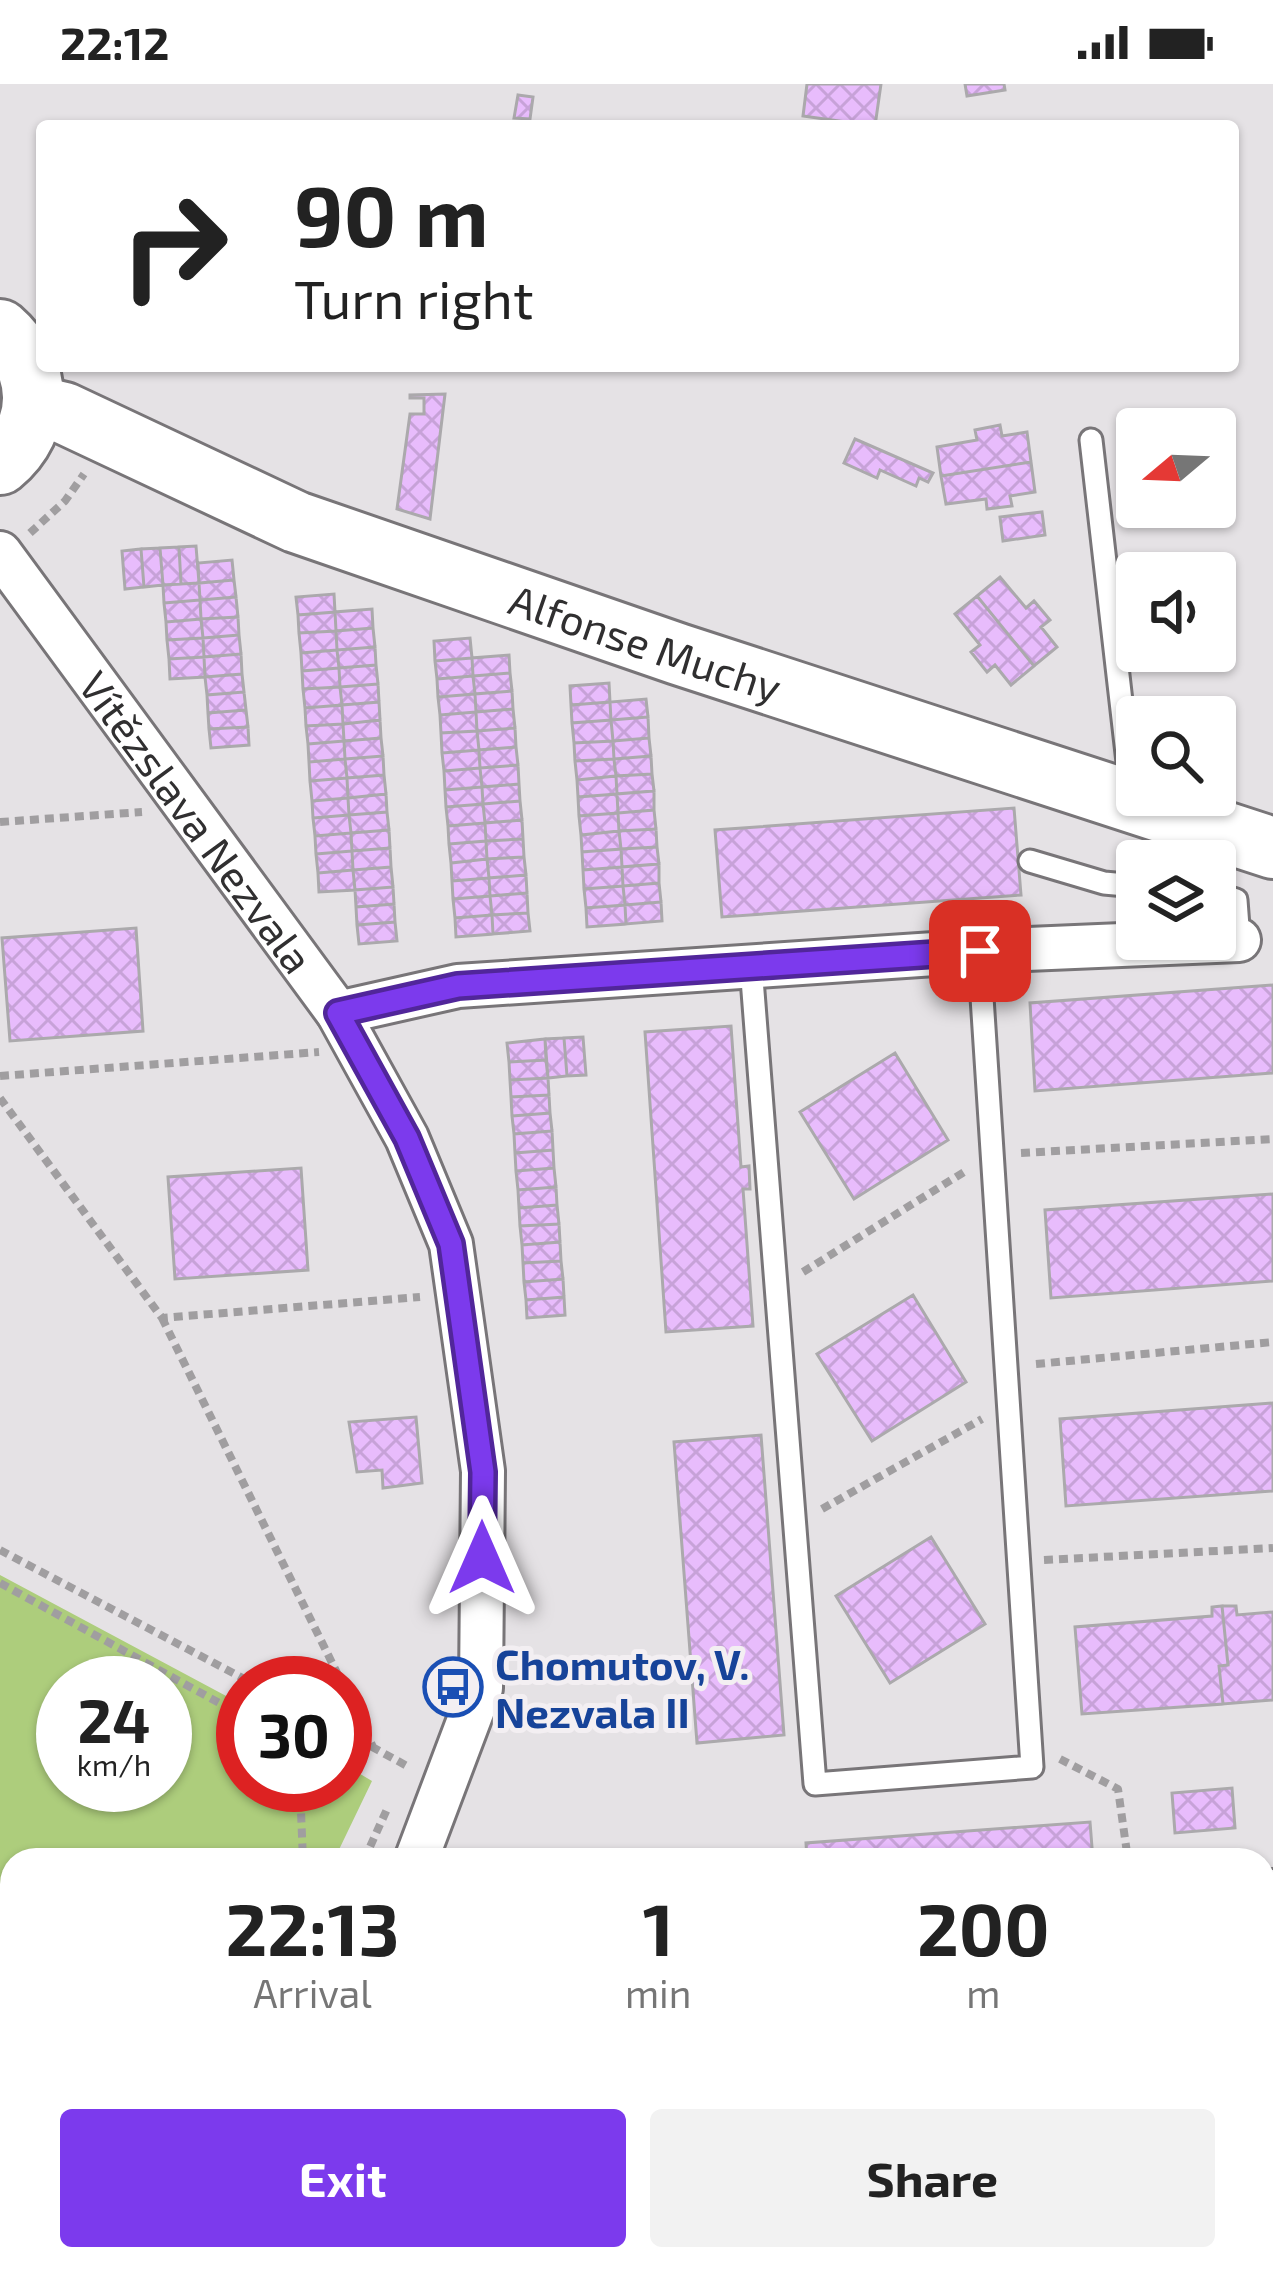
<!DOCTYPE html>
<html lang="en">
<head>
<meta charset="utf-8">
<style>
	:root { --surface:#fff; --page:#f2f2f2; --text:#222; --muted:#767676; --accent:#7c3aed }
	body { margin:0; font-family:"Exo 2",sans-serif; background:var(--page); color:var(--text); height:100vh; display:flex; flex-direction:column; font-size:45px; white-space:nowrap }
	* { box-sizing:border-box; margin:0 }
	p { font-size:39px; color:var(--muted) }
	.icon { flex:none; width:66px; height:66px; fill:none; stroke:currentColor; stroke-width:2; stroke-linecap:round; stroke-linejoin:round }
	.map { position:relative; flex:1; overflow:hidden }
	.panel { position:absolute; left:0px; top:1764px; width:1275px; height:423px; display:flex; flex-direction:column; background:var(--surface); border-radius:36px 36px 0 0; box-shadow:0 3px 9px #0004 }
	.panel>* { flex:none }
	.banner { position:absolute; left:36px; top:36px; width:1203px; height:252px; border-radius:12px; box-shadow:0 3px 9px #0004; background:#fff; color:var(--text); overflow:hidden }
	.needle { width:78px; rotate:251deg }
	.tools { position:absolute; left:1116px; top:324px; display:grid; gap:24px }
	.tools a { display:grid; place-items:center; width:120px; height:120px; border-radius:12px; background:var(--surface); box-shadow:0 3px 9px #0004; font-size:60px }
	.speed { position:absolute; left:36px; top:1572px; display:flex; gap:24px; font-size:60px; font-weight:700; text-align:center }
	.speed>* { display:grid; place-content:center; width:156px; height:156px; border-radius:50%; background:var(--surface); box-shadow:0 3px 9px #0004; line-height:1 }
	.speed small { font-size:30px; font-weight:400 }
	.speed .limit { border:18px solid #d22; background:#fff; color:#111 }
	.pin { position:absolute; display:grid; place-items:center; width:102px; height:102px; color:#fff; margin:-51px; border-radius:24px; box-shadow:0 6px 18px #0006 }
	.me { position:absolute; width:132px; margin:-66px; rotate:0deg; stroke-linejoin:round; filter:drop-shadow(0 0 9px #0008) }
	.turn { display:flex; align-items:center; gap:42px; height:252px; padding:0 60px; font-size:54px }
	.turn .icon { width:156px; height:156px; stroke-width:2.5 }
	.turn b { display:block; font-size:84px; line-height:102px }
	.eta { display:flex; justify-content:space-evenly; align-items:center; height:204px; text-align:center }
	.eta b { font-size:72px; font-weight:700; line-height:84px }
	.cta { display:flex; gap:24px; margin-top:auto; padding:24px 60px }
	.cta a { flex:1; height:138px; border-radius:12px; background:var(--accent); color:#fff; font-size:48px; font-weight:700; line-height:138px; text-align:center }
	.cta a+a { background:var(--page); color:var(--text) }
	.status { display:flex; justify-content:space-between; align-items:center; height:84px; padding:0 60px; background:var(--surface); direction:ltr }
	.status svg { height:33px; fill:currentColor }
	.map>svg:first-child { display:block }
</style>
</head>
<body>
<div class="status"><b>22:12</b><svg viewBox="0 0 49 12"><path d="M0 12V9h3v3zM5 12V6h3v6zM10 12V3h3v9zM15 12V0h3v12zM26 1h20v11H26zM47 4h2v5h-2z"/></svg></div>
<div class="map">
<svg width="1273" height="2186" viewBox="0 0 1273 2186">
	<defs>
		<pattern id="building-cross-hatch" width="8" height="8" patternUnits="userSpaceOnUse" patternTransform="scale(3)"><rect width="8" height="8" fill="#e8bcfc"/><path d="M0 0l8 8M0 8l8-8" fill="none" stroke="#c7a2d8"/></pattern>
	</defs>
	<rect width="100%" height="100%" fill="#e5e2e5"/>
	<path fill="#adcd7c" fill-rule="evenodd" d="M0 1491 243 1621V1701H345V1681L372 1697 334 1776H12V2175H143L138 2186H0ZM63 1599H165V1701H63Z"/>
	<path fill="url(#building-cross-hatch)" stroke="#aba9ac" stroke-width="3" d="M807 0H881L875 42 803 32Z
		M965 0H1004L1005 6 967 12Z
		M518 11 533 13 530 35 514 34Z
		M445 310 430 435 397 425 410 330H424V314H410V311Z
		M1000 341 1002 352 1027 348 1031 378 941 392 937 363 977 356 975 346Z
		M855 355 933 389 928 398 919 394 916 402 880 386 877 394 844 379Z
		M1031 378 1035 408 1010 412 1012 422 987 425 986 415 946 420 941 392Z
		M1042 428 1045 451 1003 457 1000 433Z
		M196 462 199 499 181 500 179 463Z
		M179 463 181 500 163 501 160 464Z
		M160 464 163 501 144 503 141 465Z
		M141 465 144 503 125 505 122 467Z
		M232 476 234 496 199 499 198 479Z
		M1000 493 1026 524 1034 517 1050 536 1041 543 1057 563 1034 582 977 512Z
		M234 496 236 513 200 516 199 499Z
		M199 499 200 516 164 519 163 501Z
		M334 510 335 528 298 531 296 513Z
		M977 512 1034 582 1011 601 995 581 987 588 971 568 980 561 955 530Z
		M236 513 238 533 201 535 200 516Z
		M200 516 201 535 166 538 164 519Z
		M372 525 373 544 336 547 335 528Z
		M335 528 336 547 299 549 298 531Z
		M238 533 239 551 203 554 201 535Z
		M201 535 203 554 167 556 166 538Z
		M373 544 375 563 337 566 336 547Z
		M336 547 337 566 301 569 299 549Z
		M239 551 241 570 204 573 203 554Z
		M203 554 204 573 169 575 167 556Z
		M470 554 472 574 435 577 434 557Z
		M375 563 376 581 339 584 337 566Z
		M337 566 339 584 302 587 301 569Z
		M241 570 242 590 205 593 204 573Z
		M509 571 510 589 473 592 472 574Z
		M204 573 205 593 170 595 169 575Z
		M472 574 473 592 437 595 435 577Z
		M376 581 378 600 340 603 339 584Z
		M339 584 340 603 303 605 302 587Z
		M510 589 512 607 475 610 473 592Z
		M242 590 244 608 207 611 205 593Z
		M473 592 475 610 438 613 437 595Z
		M609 599 610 618 571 621 570 602Z
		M378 600 379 618 342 621 340 603Z
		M340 603 342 621 305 624 303 605Z
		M512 607 513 625 476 628 475 610Z
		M244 608 246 626 208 629 207 611Z
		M475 610 476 628 440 631 438 613Z
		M646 615 648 633 611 636 610 618Z
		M379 618 380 636 343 640 342 621Z
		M610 618 611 636 572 639 571 621Z
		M342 621 343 640 306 642 305 624Z
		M513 625 515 644 477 647 476 628Z
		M246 626 248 643 209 645 208 629Z
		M476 628 477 647 441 649 440 631Z
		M648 633 649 654 613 657 611 636Z
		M380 636 381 654 344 657 343 640Z
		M611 636 613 657 574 659 572 639Z
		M343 640 344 657 308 660 306 642Z
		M248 643 249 661 211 664 209 645Z
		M515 644 516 663 479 666 477 647Z
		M477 647 479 666 442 669 441 649Z
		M381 654 383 672 345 675 344 657Z
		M649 654 651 672 614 675 613 657Z
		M344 657 345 675 309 678 308 660Z
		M613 657 614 675 575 677 574 659Z
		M516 663 518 681 480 684 479 666Z
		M479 666 480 684 444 687 442 669Z
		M383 672 384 691 347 694 345 675Z
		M651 672 652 690 616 692 614 675Z
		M345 675 347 694 310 697 309 678Z
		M614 675 616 692 577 696 575 677Z
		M518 681 519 700 482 703 480 684Z
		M480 684 482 703 445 706 444 687Z
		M652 690 654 707 617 710 616 692Z
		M384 691 386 710 348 714 347 694Z
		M616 692 617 710 578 713 577 696Z
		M347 694 348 714 312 717 310 697Z
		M519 700 520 717 483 720 482 703Z
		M482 703 483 720 446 723 445 706Z
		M654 707V726L618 729 617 710Z
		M386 710 387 728 349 731 348 714Z
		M617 710 618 729 579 732 578 713Z
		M348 714 349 731 313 734 312 717Z
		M520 717 522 736 485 739 483 720Z
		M483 720 485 739 448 742 446 723Z
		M1014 724 1021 811 722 833 715 746Z
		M654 726 656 745 619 747 618 729Z
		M387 728 389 746 351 749 349 731Z
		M618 729 619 747 581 751 579 732Z
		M349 731 351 749 315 752 313 734Z
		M522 736 523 755 486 757 485 739Z
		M485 739 486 757 449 760 448 742Z
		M656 745 657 763 621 765 619 747Z
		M389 746 390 764 352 767 351 749Z
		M619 747 621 765 582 768 581 751Z
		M351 749 352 767 316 770 315 752Z
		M523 755 524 773 487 775 486 757Z
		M486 757 487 775 451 779 449 760Z
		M657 763 659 780 622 783 621 765Z
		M390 764 391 783 353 786 352 767Z
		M621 765 622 783 583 786 582 768Z
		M352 767 353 786 318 789 316 770Z
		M524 773 526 791 489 794 487 775Z
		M487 775 489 794 452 797 451 779Z
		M659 780V799L623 802 622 783Z
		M391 783 393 803 355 806 353 786Z
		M622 783 623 802 584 805 583 786Z
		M353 786 355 806 319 808 318 789Z
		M526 791 527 809 490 812 489 794Z
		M489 794 490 812 453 815 452 797Z
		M659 799 661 818 625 821 623 802Z
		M623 802 625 821 586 824 584 805Z
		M393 803 394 820 356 823 355 806Z
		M527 809 528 829 492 831 490 812Z
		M490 812 492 831 455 834 453 815Z
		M661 818 662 837 626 840 625 821Z
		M394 820 395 838 357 841 356 823Z
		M625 821 626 840 587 843 586 824Z
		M528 829 530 847 493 850 492 831Z
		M492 831 493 850 456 853 455 834Z
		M395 838 397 857 359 860 357 841Z
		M136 844 143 947 10 957 2 854Z
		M1273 901V989L1035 1007 1030 919Z
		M731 942 741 1083 749 1082 750 1105H743L753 1242 666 1248 645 948Z
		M583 953 586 991 567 992 564 954Z
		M564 954 567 992 548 994 545 955Z
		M545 955 546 976 509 978 507 959Z
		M895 969 948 1056 854 1115 800 1028Z
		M546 976 548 994 510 996 509 978Z
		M548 994 549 1011 511 1013 510 996Z
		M549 1011 550 1029 512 1032 511 1013Z
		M550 1029 552 1047 514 1050 512 1032Z
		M552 1047 553 1066 515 1069 514 1050Z
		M553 1066 554 1084 516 1087 515 1069Z
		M301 1084 308 1186 175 1195 168 1093Z
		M554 1084 556 1103 518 1106 516 1087Z
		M556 1103 557 1121 519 1124 518 1106Z
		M1273 1110V1197L1051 1214 1045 1126Z
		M557 1121 559 1140 520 1142 519 1124Z
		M559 1140 560 1158 522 1161 520 1142Z
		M560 1158 561 1177 523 1179 522 1161Z
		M561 1177 563 1195 524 1198 523 1179Z
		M563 1195 564 1213 526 1216 524 1198Z
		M913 1211 966 1298 872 1357 817 1270Z
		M564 1213 565 1231 527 1234 526 1216Z
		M1273 1319V1407L1066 1422 1060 1335Z
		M416 1333 422 1399 383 1404 382 1386 357 1388 349 1338Z
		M761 1351 784 1651 697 1659 674 1358Z
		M931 1453 985 1540 890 1599 836 1512Z
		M1222 1522 1228 1581 1219 1582 1223 1620 1082 1630 1075 1543 1212 1532V1523Z
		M1222 1522H1236L1237 1531 1273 1528V1616L1223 1620 1219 1582 1228 1581Z
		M1232 1704 1235 1744 1175 1749 1172 1709Z
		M1090 1738 1093 1776H807L806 1759Z
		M1263 1900H1273V1991H1263Z
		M957 2175H987L990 2186H921Z
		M1082 2175H1152L1153 2186H1084Z"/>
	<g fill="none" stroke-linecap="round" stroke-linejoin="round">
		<g stroke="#787578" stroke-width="27">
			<path id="lane" d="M1091 356 1132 713
				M1030 777 1104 799 1137 802
				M1215 809 1236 816 1239 856
				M751 882 815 1700 1032 1683 979 867"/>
		</g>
		<g stroke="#787578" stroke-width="48">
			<g id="street">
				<path id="s1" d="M0 469 338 929 407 1054 451 1160 483 1387 481 1604 416 1776"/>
				<path d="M338 929 458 902 979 867 1239 856"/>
				<path d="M1263 1817 1273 1807"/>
				<path d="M262 2175 264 2186"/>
				<path d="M1186 2175 1188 2186"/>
				<path d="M737 2186 754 2175"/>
			</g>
		</g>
		<g stroke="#787578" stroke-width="66">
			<g id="secondary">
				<path d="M0 246C43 283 45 343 0 380"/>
				<path id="s2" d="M34 322 64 329 296 438 678 570 1273 764"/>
			</g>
		</g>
		<path stroke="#a09ea0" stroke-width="8" stroke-dasharray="9 6" stroke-linecap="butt" d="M30 449 65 417 84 390
			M0 738 142 728
			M0 992 319 968
			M0 1014 162 1234 420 1213
			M1021 1069 1273 1055
			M803 1188 964 1088
			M162 1234 342 1599
			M1036 1280 1273 1258
			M822 1425 982 1335
			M0 1466 252 1599
			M1044 1476 1273 1464
			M0 1499 243 1632
			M345 1605 373 1663
			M345 1648 407 1682
			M1060 1675 1118 1705 1128 1776
			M292 1701 301 1728 303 1776
			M364 1776 388 1723
			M100 2186 106 2175
			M473 2186 482 2175"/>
		<use href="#lane" stroke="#fff" stroke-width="21"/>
		<use href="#street" stroke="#fff" stroke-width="42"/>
		<use href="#secondary" stroke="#fff" stroke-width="60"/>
	</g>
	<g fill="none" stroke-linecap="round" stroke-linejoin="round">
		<g stroke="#51269a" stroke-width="30">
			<path id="route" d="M482 1474 483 1388 451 1160 407 1054 338 929 458 902 980 867"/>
		</g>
		<use href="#route" stroke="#7c3aed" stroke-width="21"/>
	</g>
	<defs>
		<g id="bus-ring" transform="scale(3)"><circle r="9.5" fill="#f3eff2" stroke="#1a4fb4" stroke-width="1.5"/><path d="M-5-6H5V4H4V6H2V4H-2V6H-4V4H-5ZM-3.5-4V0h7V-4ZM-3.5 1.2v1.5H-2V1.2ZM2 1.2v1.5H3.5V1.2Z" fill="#1a4fb4"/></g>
	</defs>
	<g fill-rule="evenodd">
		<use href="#bus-ring" x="453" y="1603"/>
	</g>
	<g text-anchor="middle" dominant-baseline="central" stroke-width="10" stroke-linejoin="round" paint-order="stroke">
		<g font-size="42" fill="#302f30" stroke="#f3eff2">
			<text stroke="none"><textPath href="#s2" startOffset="657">Alfonse Muchy</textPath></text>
			<text stroke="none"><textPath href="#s1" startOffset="333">Vítězslava Nezvala</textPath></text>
		</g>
		<g font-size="42" font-weight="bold" fill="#164399" stroke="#f3eff2" text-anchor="start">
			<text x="495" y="1579">Chomutov, V.<tspan x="495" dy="48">Nezvala II</tspan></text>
		</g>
	</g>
</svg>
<div class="tools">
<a><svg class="needle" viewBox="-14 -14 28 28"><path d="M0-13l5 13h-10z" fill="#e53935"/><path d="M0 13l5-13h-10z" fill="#767676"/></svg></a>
<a><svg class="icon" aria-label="sound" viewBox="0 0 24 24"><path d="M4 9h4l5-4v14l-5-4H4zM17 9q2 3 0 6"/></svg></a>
<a><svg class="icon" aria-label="search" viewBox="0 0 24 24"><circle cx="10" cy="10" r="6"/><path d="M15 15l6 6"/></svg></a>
<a><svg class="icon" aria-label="layers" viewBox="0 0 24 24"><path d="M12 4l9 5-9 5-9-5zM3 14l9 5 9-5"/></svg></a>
</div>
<div class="speed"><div>24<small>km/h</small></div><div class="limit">30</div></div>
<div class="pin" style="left:980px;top:867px;background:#d93025"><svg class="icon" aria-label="arrive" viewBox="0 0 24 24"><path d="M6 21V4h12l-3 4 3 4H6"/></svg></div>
<svg class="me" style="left:482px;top:1474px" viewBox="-20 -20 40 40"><path d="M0-17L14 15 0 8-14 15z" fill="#7c3aed" stroke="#fff" stroke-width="4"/></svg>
<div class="banner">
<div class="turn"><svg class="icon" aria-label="right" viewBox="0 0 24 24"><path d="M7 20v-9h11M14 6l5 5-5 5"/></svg><div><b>90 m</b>Turn right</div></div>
</div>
<section class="panel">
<div class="eta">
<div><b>22:13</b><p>Arrival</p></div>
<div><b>1</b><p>min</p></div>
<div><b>200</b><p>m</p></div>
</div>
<div class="cta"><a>Exit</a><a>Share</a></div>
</section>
</div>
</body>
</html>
